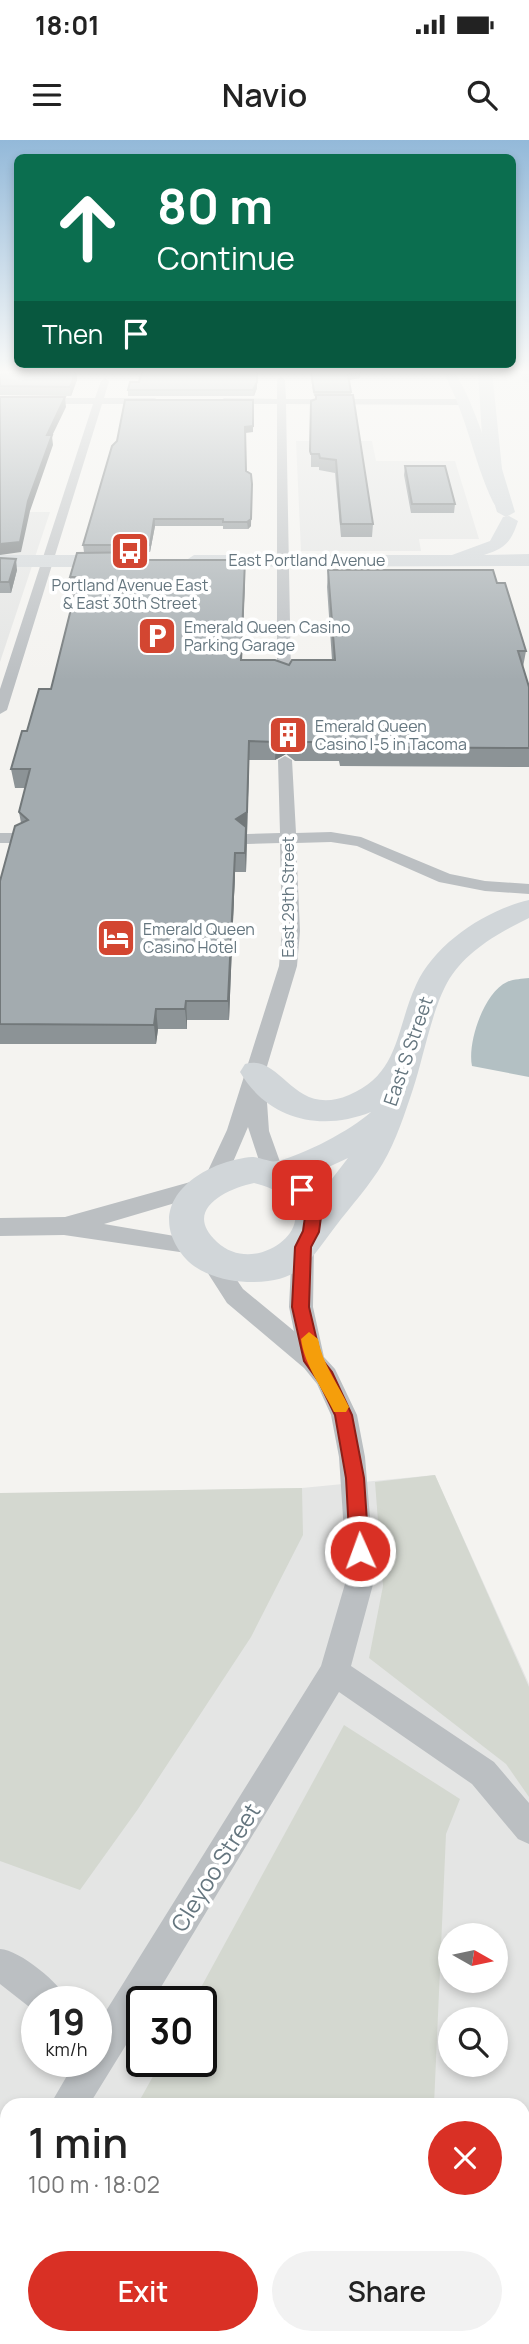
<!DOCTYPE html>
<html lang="en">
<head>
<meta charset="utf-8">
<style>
	:root { --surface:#fff; --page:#f2f2f2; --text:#222; --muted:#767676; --accent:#d93025 }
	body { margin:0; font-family:Manrope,sans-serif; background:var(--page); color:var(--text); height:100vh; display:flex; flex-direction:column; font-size:26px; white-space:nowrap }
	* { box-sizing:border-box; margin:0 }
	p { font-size:23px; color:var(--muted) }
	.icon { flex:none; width:38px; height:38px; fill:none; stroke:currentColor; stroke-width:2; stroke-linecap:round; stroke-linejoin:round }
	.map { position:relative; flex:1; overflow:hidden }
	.details { position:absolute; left:0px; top:1958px; width:530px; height:247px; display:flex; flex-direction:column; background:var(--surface); border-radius:21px 21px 0 0; box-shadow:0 4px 10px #0003 }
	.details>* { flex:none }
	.banner { position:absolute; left:14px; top:14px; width:502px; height:214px; border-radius:10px; box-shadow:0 4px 10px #0003; background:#0b6e4f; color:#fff; overflow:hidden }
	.needle { width:46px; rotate:99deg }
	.fabs { position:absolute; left:438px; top:1783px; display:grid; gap:14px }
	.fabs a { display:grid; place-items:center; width:70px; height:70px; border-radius:50%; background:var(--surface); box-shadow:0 4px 10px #0003; font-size:35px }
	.speed { position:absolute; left:21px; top:1846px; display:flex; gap:14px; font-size:35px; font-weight:700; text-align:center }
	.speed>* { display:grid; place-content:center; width:91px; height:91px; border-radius:50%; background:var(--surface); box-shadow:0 4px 10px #0003; line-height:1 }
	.speed small { font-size:18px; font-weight:400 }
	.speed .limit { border:4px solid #111; border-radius:10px; background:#fff; color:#111 }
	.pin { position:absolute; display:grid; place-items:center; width:60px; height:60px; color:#fff; margin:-30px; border-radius:14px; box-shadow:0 4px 10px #0006 }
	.me { position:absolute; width:77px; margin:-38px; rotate:358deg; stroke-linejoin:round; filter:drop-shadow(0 0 5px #0008) }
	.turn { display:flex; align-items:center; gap:24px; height:147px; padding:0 28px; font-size:32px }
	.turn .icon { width:91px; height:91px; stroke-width:2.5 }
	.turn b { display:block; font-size:49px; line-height:60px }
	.then { display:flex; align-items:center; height:66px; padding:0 28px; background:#0003; gap:14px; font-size:26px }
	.round { display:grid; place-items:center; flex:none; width:74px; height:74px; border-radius:37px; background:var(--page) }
	.head { display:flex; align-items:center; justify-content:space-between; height:119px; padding:0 28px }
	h1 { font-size:42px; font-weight:600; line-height:52px }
	.primary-button { display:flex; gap:14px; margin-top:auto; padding:14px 28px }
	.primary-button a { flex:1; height:80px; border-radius:42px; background:var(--accent); color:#fff; font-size:28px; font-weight:600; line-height:80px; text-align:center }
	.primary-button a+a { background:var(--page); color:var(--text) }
	.status { display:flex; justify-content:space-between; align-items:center; height:49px; padding:0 35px; background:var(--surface); direction:ltr }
	.status svg { height:19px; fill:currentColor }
	header { display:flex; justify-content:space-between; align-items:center; height:91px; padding:0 28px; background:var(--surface); font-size:32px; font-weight:600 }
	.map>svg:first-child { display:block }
</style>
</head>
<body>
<div class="status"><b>18:01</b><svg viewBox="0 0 49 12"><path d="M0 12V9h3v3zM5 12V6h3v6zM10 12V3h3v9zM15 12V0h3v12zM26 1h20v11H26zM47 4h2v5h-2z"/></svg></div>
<header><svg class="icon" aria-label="menu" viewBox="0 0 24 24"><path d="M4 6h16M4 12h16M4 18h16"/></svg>Navio<svg class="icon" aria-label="search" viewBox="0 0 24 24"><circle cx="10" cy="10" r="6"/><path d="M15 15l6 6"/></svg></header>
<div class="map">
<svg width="529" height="2204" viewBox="0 0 529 2204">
	<rect width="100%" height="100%" fill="#f4f3f0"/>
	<path fill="#e4e5e4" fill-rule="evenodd" d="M296 301H372L376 321H455L479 399H419L421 411H301Z
		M0 372H50L0 522Z
		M435 1335 529 1544V2204H0V1354L302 1348ZM450 1796H495V1841H450ZM37 1862H96V1922H37ZM142 1862H201V1922H142ZM450 1880H495V1925H450ZM7 1965H523V2198H7Z"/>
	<path fill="#d4d8d0" d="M435 1335 529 1547V1657L506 1624 369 1518 383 1446 375 1342Z
		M302 1348 303 1395 251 1497 138 1669 80 1750 0 1721V1353Z
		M344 1585 460 1659 446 1694 434 1965H137L161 1922H201V1862H193Z
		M241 2198H449L451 2204H246Z"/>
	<path fill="#b3c0c3" d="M529 838V937L472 926C467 903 484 852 507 842 513 839 522 839 529 838Z"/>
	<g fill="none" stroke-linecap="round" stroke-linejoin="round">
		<path fill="#bbbfc2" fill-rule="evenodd" d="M281 237 285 240 286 259H463L468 262 463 265 286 264 291 538 284 542 277 538V264H224L220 261 224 258 277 259V240Z
			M105 238 109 241 104 258H155L159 261 155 264H102L7 570 0 574V549L93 264H0V258H95L101 241Z
			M285 616 292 620 296 693 331 692 361 697 450 734 485 741 529 744V754L485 751 439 742 357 706 331 702 296 703 300 791 297 826 262 943 266 948 269 991 284 1033 281 1039H265L248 987 224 1043H210L212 1047 209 1053 104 1084 204 1101 206 1110 218 1112 243 1149 294 1191 289 1167 292 1106 295 1100 303 1097 311 1100 314 1106 313 1167 324 1217 335 1229 357 1275 365 1317 375 1437 351 1526 494 1622 529 1663V1704L518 1699 472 1644 339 1552 152 1862H142V1879L89 1965H50L75 1922H96V1887L321 1526 347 1437 339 1317 331 1275 317 1244 304 1228 227 1163 202 1124 200 1115 64 1095 0 1096V1078L65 1077 201 1039 207 1041 205 1037 227 990 279 826 282 791 280 703 247 704 239 699 247 694 280 693 278 620Z
			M0 693H21L29 698 21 703H0Z
			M0 1809C20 1810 61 1844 69 1862H37V1873L0 1844Z
			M7 2044V2090L0 2093V2047Z"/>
		<path fill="#d1d6d9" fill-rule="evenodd" d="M442 231H454C479 271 488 320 509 362L507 365H495L493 362C473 320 466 271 442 231Z"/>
		<path fill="#d1d6d9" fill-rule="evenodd" d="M509 376 518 381C511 402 506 408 484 415L529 414V426L194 427 185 421 194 415H452L490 401 503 377Z
			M0 415H125L134 421 125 427H0Z
			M529 760V778C498 793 464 812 447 843 432 870 423 919 413 949 405 973 396 1001 383 1023 370 1045 351 1066 335 1087 307 1124 299 1143 247 1142 223 1141 195 1133 181 1113 143 1060 204 1021 252 1017 260 1017 270 1023 277 1021 304 1015 351 990 371 972 321 992 268 980 240 932L245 924C282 913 293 979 349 955 400 934 396 888 416 845 435 803 486 770 529 760ZM348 1018 321 1053 307 1037ZM254 1043C346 1066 262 1144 217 1102 182 1070 226 1049 254 1043Z"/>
		<path fill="#d1d6d9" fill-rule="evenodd" d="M478 231H492L502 329 515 372 506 377 497 372 484 329Z
			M518 231H529V242L524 241Z"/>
	</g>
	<path fill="#8c9396" d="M76 231 77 240 71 256 0 255V234Z
		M310 231H360V238L349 240 373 384 372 397H341L335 333 319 330V327H311V261L316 259V256H314Z
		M257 248 254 256H128V250Z
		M253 292 245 293 246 331 251 386 248 389H223V386H155L150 412H84L83 405 112 306Z
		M405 326 455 364 454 373H411L404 335Z
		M0 418 17 430 11 453H0Z
		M147 420 245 437 242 520 289 525 332 520 327 447 328 430 497 443 526 511 523 527 529 547V627L340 626 339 621H295L286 614 275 620H249L246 732H235L229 880H187V889H158L156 904H0V741L21 683 19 672 25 648H15L11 629 27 591 51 549 75 455H72L70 437Z"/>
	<path fill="#72787a" d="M76 231 77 240 71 256 70 247Z
		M257 231V248L254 256 253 250Z
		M360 233V238L348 240V235Z
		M65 257 66 267 52 296 53 305 30 371 21 412 0 415V404L28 361 47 295Z
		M253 260V292L245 293V287Z
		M252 344 251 386 248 389 247 382Z
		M154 379 155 386 150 412V405Z
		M16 419 17 430 11 453 9 442Z
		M245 420V437L241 538V520Z
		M287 595 286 614 275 620 276 602Z
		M249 601V620L246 732 245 713 236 679Z
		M235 713V732L229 880 228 861Z
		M186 861 187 880V889L185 869Z
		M156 869 158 889 156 904 154 885Z"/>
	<path fill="#a3abaf" stroke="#72787a" stroke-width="2" d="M76 231 70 247 0 246V234Z
		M142 231H257V242L253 250H128L130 242H139Z
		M311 231H360V233L348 235 351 252H314Z
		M316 255H353L373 384H341L336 320 320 318 319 314H311L310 311 311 261 316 259Z
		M0 257H65L47 295H52L28 361 20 402 0 404Z
		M125 260H253V286L245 287 246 331 251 334 252 344 251 379 247 382H223V379H154L150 405H83L112 306 117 301Z
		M405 326H445L455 364H412Z
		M146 412 145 420H245L241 520H275L289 525 292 520H335L328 430H493L497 443H505L526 511H518L529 547V608L341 607 340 602H295L287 595 276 602 249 601 247 672 236 679 246 687 245 713H235L228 861H186L185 869H156L154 885 0 884V741L15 686 28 680 19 672 30 629H11L22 591H27L39 549H51L79 437H70L77 413Z
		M0 418 16 419 9 442H0Z"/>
	<linearGradient id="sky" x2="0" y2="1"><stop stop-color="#93b9d9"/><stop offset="0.43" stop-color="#fafaf8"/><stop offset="1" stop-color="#fafaf8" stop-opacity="0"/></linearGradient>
	<rect width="529" height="540" fill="url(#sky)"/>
	<path fill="#d93025" stroke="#8d1f18" stroke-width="2" d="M302 1044 307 1046 316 1059 321 1077 319 1092 311 1107 309 1167 321 1218 332 1232 352 1275 364 1338 369 1411 367 1417 360 1420 353 1417 350 1411 346 1338 335 1275 319 1242 304 1221 292 1167 295 1107 303 1091 305 1077 303 1064 294 1050Z"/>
	<path fill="#f59e0b" d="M309 1192 318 1199C322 1223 338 1244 349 1267L346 1272H334C322 1247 305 1227 301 1199Z"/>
	<defs>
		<g id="bus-square" transform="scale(2.0125)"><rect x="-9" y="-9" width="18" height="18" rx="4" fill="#d34631" stroke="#fff"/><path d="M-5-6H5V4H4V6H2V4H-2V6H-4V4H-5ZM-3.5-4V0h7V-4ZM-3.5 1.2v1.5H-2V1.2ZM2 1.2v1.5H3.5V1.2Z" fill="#fff"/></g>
		<g id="parking-square" transform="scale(2.0125)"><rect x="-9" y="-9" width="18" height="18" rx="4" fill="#d34631" stroke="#fff"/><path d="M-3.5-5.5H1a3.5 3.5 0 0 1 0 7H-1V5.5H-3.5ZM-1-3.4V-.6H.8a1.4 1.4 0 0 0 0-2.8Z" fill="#fff"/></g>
		<g id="building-square" transform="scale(2.0125)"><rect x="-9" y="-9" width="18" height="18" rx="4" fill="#d34631" stroke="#fff"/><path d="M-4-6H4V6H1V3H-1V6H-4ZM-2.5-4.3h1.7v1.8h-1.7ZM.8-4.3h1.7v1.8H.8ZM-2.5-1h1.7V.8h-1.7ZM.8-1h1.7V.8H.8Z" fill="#fff"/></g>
		<g id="hotel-square" transform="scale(2.0125)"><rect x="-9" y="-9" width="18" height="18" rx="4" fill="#d34631" stroke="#fff"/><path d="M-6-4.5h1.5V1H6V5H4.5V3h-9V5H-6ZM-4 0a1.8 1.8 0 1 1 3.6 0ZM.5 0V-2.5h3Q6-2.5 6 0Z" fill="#fff"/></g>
	</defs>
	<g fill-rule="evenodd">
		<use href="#bus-square" x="130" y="411"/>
		<use href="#parking-square" x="157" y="496"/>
		<use href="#building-square" x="288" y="595"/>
		<use href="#hotel-square" x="116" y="798"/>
	</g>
	<g text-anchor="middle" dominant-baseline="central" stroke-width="7" stroke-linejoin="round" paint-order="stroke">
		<g font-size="16" fill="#65767f" stroke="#fff">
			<text x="307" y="420">East Portland Avenue</text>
			<text transform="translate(288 757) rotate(-90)">East 29th Street</text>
		</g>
		<g font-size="16" fill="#65767f" stroke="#fff" text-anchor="start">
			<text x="130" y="445" text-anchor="middle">Portland Avenue East<tspan x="130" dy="18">&amp; East 30th Street</tspan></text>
			<text x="184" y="487">Emerald Queen Casino<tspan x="184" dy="18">Parking Garage</tspan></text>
			<text x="315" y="586">Emerald Queen<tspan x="315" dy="18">Casino I-5 in Tacoma</tspan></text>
			<text x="143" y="789">Emerald Queen<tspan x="143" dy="18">Casino Hotel</tspan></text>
		</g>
		<g font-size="19" fill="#65767f" stroke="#fff">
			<text transform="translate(408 911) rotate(-71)">East S Street</text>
		</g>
		<g font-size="23" fill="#65767f" stroke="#fff">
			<text transform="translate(215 1727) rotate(-58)">Cleyoo Street</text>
		</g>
	</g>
</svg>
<div class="fabs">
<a><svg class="needle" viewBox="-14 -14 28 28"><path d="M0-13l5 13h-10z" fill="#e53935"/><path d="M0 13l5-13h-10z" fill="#767676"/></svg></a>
<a><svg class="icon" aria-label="search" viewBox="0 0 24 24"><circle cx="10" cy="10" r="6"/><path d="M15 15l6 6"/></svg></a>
</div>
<div class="speed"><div>19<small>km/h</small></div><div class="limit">30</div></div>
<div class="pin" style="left:302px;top:1050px;background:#d93025"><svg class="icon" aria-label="arrive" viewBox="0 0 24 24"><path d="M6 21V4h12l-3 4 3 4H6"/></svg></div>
<svg class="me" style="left:360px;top:1411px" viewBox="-20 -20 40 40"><circle r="17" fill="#d93025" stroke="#fff" stroke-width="3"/><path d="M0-11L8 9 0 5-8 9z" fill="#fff"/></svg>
<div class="banner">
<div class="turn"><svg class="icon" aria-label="ahead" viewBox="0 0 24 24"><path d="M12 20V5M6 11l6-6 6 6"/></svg><div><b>80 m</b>Continue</div></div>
<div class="then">Then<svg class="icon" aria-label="arrive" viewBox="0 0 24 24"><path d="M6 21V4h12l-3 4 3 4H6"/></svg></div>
</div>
<section class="details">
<div class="head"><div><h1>1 min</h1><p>100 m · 18:02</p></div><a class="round" style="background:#d93025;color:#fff"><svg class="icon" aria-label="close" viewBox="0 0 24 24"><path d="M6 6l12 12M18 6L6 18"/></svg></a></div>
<div class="primary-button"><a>Exit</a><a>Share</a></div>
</section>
</div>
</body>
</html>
